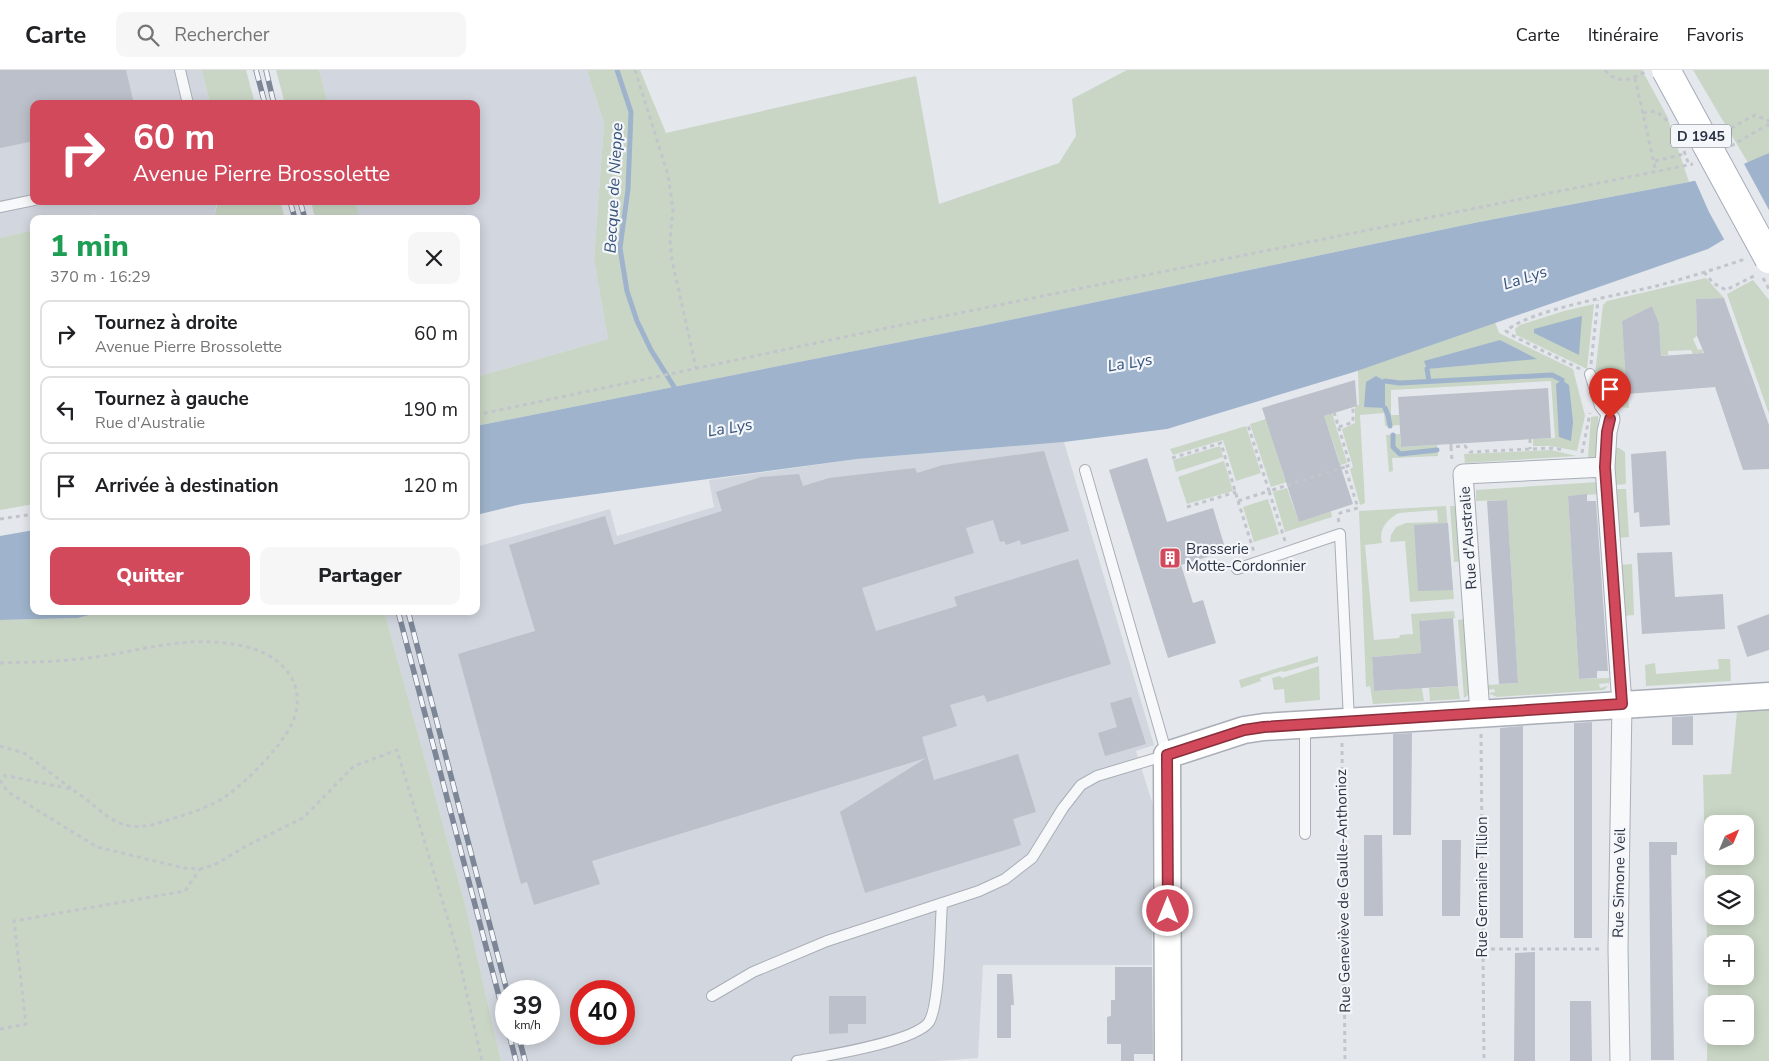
<!DOCTYPE html>
<html lang="fr">
<head>
<meta charset="utf-8">
<style>
	:root { --surface:#fff; --page:#f6f6f6; --text:#202124; --muted:#757577; --line:#e0e0e0; --accent:#d1495b }
	body { margin:0; font-family:"Nunito Sans",sans-serif; background:var(--page); color:var(--text); height:100vh; display:flex; flex-direction:column; font-size:19px; white-space:nowrap }
	* { box-sizing:border-box; margin:0 }
	p { font-size:16px; color:var(--muted) }
	.icon { flex:none; width:28px; height:28px; fill:none; stroke:currentColor; stroke-width:2; stroke-linecap:round; stroke-linejoin:round }
	.map { position:relative; flex:1; overflow:hidden }
	.sheet { position:absolute; left:30px; top:145px; width:450px; height:400px; display:flex; flex-direction:column; background:var(--surface); border-radius:10px; box-shadow:0 2px 12px #0003 }
	.sheet>* { flex:none }
	.top-card { position:absolute; left:30px; top:30px; width:450px; height:105px; border-radius:10px; box-shadow:0 2px 12px #0003; background:#d1495b; color:#fff; overflow:hidden }
	.needle { width:32px; rotate:44deg }
	.tools { position:absolute; left:1704px; top:745px; display:grid; gap:10px }
	.tools a { display:grid; place-items:center; width:50px; height:50px; border-radius:10px; background:var(--surface); box-shadow:0 2px 12px #0003; font-size:25px }
	.speed { position:absolute; left:495px; top:910px; display:flex; gap:10px; font-size:25px; font-weight:700; text-align:center }
	.speed>* { display:grid; place-content:center; width:65px; height:65px; border-radius:50%; background:var(--surface); box-shadow:0 2px 12px #0003; line-height:1 }
	.speed small { font-size:12px; font-weight:400 }
	.speed .limit { border:8px solid #d22; background:#fff; color:#111 }
	.pin { position:absolute; display:grid; place-items:center; width:42px; height:42px; color:#fff; margin:-51px -21px; border-radius:50% 50% 50% 0; rotate:-45deg; box-shadow:0 0 5px #0007 }
	.pin .icon { rotate:45deg }
	.me { position:absolute; width:55px; margin:-28px; rotate:0deg; stroke-linejoin:round; filter:drop-shadow(0 0 4px #0008) }
	.turn { display:flex; align-items:center; gap:18px; height:105px; padding:0 20px; font-size:22px }
	.turn .icon { width:65px; height:65px; stroke-width:2.5 }
	.turn b { display:block; font-size:35px; line-height:42px }
	.round { display:grid; place-items:center; flex:none; width:52px; height:52px; border-radius:10px; background:var(--page) }
	.head { display:flex; align-items:center; justify-content:space-between; height:85px; padding:0 20px }
	h1 { font-size:30px; font-weight:800; line-height:38px; color:#1e9e55 }
	.action { display:flex; gap:10px; margin-top:auto; padding:10px 20px }
	.action a { flex:1; height:58px; border-radius:10px; background:var(--accent); color:#fff; font-size:20px; font-weight:800; line-height:58px; text-align:center }
	.action a+a { background:var(--page); color:var(--text) }
	ul { padding:0; list-style:none }
	li { display:flex; align-items:center; gap:15px; height:68px; margin:0 10px 8px; padding:0 10px; border:2px solid var(--line); border-radius:10px }
	li div { flex:1 }
	li b { display:block; font-size:19px }
	li em { font-style:normal }
	header { display:flex; align-items:center; gap:30px; box-sizing:border-box; height:70px; padding:0 25px; background:var(--surface); border-bottom:1px solid var(--line) }
	header strong { font-size:24px }
	nav { display:flex; gap:28px; margin-inline-start:auto; font-size:18px }
	.search { width:350px; height:45px; background:var(--page); display:flex; align-items:center; gap:12px; box-sizing:border-box; padding:0 18px; border-radius:10px; color:var(--muted); font-size:19px }
	.map>svg:first-child { display:block }
</style>
</head>
<body>
<header>
<strong>Carte</strong>
<div class="search"><svg class="icon" aria-label="search" viewBox="0 0 24 24"><circle cx="10" cy="10" r="6"/><path d="M15 15l6 6"/></svg>Rechercher</div>
<nav><a>Carte</a><a>Itinéraire</a><a>Favoris</a></nav>
</header>
<div class="map">
<svg width="1769" height="991" viewBox="0 0 1769 991">
	<rect width="100%" height="100%" fill="#e4e7ec"/>
	<path fill="#d2d6de" fill-rule="evenodd" d="M0 0H202L210 34H34V131H217L214 149H97L95 144 78 149H34V160L0 168Z
		M319 0H587L604 54 594 189 608 269 476 307V149H360L355 131H476V34H328Z
		M1064 372 1154 675 1136 681 1153 735 1152 895H983L978 988 937 991H501L465 834 384 541H476V477L610 439 617 466 714 437 709 410 857 389ZM506 921H549V964H506ZM581 921H624V964H581Z"/>
	<path fill="#c9d6c5" fill-rule="evenodd" d="M202 0H246L255 34H210Z
		M276 0H319L328 34H285Z
		M587 0H640L666 63 916 6 939 134 1059 93 1076 66 1072 29 1127 0H1642L1667 46 1689 112 1479 152 981 256 476 356V307L608 269 594 189 604 54Z
		M1693 0H1769V83L1748 93Z
		M218 131H280L285 149H214Z
		M311 131H355L360 149H315Z
		M34 160V434L0 440V168Z
		M1706 208 1724 228 1696 229 1697 266 1693 269 1698 280 1702 279 1703 283 1693 284 1691 280 1668 281V285L1661 286 1659 253 1652 236 1622 251 1629 338 1619 337 1607 309 1595 304 1603 235 1607 231Z
		M1753 210 1769 230V344L1727 224Z
		M1594 234 1587 299 1516 265 1515 259 1520 255 1564 241Z
		M1495 252 1499 263 1573 299 1585 346 1577 381 1551 376H1533V369L1555 368 1551 311 1391 320V345H1399L1400 355 1385 356 1384 343 1360 345 1365 433 1360 435 1350 399 1353 397 1342 359 1355 353V336L1359 335 1358 300Z
		M1332 343 1347 393 1271 417 1250 354 1266 349 1285 410 1340 393 1328 358 1313 362 1310 351Z
		M1598 346 1600 382 1595 388H1588L1591 347Z
		M1246 356 1261 403 1236 411 1223 370 1173 385 1170 379Z
		M1400 364 1401 377 1437 375 1438 386 1392 388 1393 401 1389 402 1386 365Z
		M1220 376 1223 387 1176 402 1173 390Z
		M1614 378H1619L1625 382 1626 414 1616 415Z
		M1551 380 1576 386 1465 393 1464 384Z
		M1224 391 1233 421 1187 434 1178 407Z
		M1598 412 1599 424 1568 426 1578 592 1579 609 1610 608 1608 616V613L1599 614 1600 618 1608 616 1604 620 1497 627 1488 623 1495 622 1494 619 1488 620V615L1518 613 1507 430 1476 431V420Z
		M1287 418 1299 452 1331 441 1332 447 1285 462 1273 422Z
		M1617 419H1626L1629 467 1619 468Z
		M1268 429 1279 464 1254 472 1243 437Z
		M1446 436 1454 529 1410 532 1405 471 1390 472 1391 465 1396 457 1406 453 1438 452 1437 440 1399 443C1387 449 1378 460 1382 473L1365 475 1374 570 1399 568 1400 565 1413 564 1411 544 1454 541 1455 548 1419 551 1421 583 1372 587 1374 621 1422 618 1424 631 1373 634 1370 616 1366 617 1359 441Z
		M1450 436H1458L1462 491 1454 492Z
		M1632 494 1634 545 1624 546 1620 495Z
		M104 541H384L465 834 501 991H0V550L78 548Z
		M1465 549 1469 620 1468 625 1464 628 1458 550Z
		M1318 586V592L1284 602 1282 601 1260 608 1261 611 1241 618 1239 610Z
		M1718 589H1730L1731 611 1646 616 1645 595 1655 593 1656 604 1719 599Z
		M1319 596 1320 630 1285 633 1284 619 1274 620 1272 608 1280 606 1282 608Z
		M1458 616 1460 629 1430 631 1429 618Z
		M1769 637V991H1707L1708 910 1703 705 1731 704 1737 642ZM1712 754H1745V786H1712ZM1712 814H1745V846H1712ZM1712 874H1745V906H1712ZM1712 934H1745V966H1712Z"/>
	<path fill="#9fb4cc" d="M1769 83V170L1743 158 1708 179 1354 302 1167 359 1064 372 857 389 522 434 476 445V356L981 256 1479 152 1689 112 1716 106Z
		M1582 246 1579 285 1534 263V259Z
		M1500 270 1537 289 1427 299 1424 291Z
		M1376 306 1385 311V338L1364 337 1366 312Z
		M1562 310 1569 315 1573 352 1571 371 1559 367 1556 314Z
		M34 460V541H104L78 548 0 550V466Z"/>
	<path fill="#e4e7ec" d="M1743 92 1769 140V172L1742 161 1725 171 1709 142 1694 108 1715 104Z"/>
	<g fill="none" stroke-linecap="round" stroke-linejoin="round">
		<path stroke="#9fb4cc" stroke-width="5" d="M617 0 631 42 628 119 620 178 627 221 637 251 651 280 678 323
			M1427 299 1429 311
			M1385 311 1400 313 1552 305 1562 310
			M1385 338 1388 345 1390 356
			M1393 365V377L1400 384 1437 380"/>
	</g>
	<path fill="#bbc0ca" d="M0 0H126L134 34H34V71L0 78Z
		M1724 228 1769 355V399L1743 400 1715 317 1627 324 1622 251 1652 236 1659 253 1661 286 1704 283 1697 266 1696 229Z
		M1355 310 1357 336 1324 346 1353 434 1299 452 1262 338Z
		M1548 318 1551 368 1401 377 1398 327Z
		M1044 381 1069 461 1021 475 1020 470 1006 475 1004 471 1000 472 993 450 966 458 974 483 862 518 876 561 957 536 954 527 1078 489 1111 594 987 632 984 625 950 635 957 656 922 667 934 710 1018 684 1036 742 1013 749 1021 775 865 823 840 742 926 688 592 791 600 814 534 835 527 812 521 814 458 584 535 561 509 475 605 446 614 475 722 441 716 422 761 407 799 404 803 416 829 408 915 398 917 403 943 395Z
		M1666 381 1670 455 1640 457 1639 442 1634 443 1631 384Z
		M1147 388 1167 452 1213 438 1226 481 1181 495 1193 533 1203 530 1216 573 1168 588 1109 400Z
		M1587 424V431H1596L1608 601H1597V608L1579 609 1568 426Z
		M1507 430 1518 613 1499 614 1487 431Z
		M1448 453 1453 520 1418 521 1414 455Z
		M1672 482 1675 527 1723 524 1725 559 1642 564 1637 483Z
		M1769 544V580L1747 587 1737 556Z
		M1453 548 1458 616 1374 621 1372 587 1421 583 1419 551Z
		M1131 627 1146 674 1105 686 1098 663 1117 657 1110 633Z
		M1693 646V675H1672V647Z
		M1592 652V868H1574V653Z
		M1523 656V868H1500V658Z
		M1412 663 1411 765H1393V664Z
		M1364 765H1382L1383 846H1364Z
		M1442 770H1461L1460 846H1442Z
		M1649 772H1677V785H1671L1674 990H1651Z
		M1535 882V991H1514L1515 883Z
		M1115 897H1152L1153 984H1134V991H1121V974H1107V947L1111 946V930H1115Z
		M997 904H1012L1014 935H1011V968H997Z
		M829 926H866V954H848V963L829 964Z
		M1570 931H1591L1592 991H1570Z"/>
	<g fill="none" stroke-linecap="round" stroke-linejoin="round">
		<g stroke="#a9aeb7" stroke-width="12">
			<path id="lane" d="M180 0 188 34
				M0 137 34 130
				M1590 304 1600 336 1610 349
				M1237 499 1340 464 1349 650
				M1305 764V655
				M712 926 753 902 827 871 979 821 1005 809 1032 788 1063 738 1081 715 1097 706 1167 685 1085 400
				M797 991C824 986 915 972 929 952 940 934 940 858 942 833"/>
		</g>
		<g stroke="#a9aeb7" stroke-width="21">
			<path id="street" d="M1605 397 1607 362 1610 349
				M1480 643 1463 404 1605 397 1622 634 1618 879 1620 991"/>
		</g>
		<g stroke="#a9aeb7" stroke-width="29">
			<path id="secondary" d="M1168 991 1167 685 1244 660 1264 657 1769 626"/>
		</g>
		<path stroke="#c2c5cb" stroke-width="3" stroke-dasharray="4 4" stroke-linecap="butt" d="M635 0 668 105 673 139 670 170 672 190 696 298
			M1605 0C1618 16 1632 9 1647 1
			M1635 8 1656 102
			M1643 43 1656 41 1669 52
			M1724 62 1755 45 1769 51
			M1731 76 1769 54
			M1684 81 1689 95
			M1655 91 1684 84
			M1704 202 1713 213 1726 220 1756 205
			M1763 208 1769 219
			M1591 294 1598 230
			M1580 299 1515 267 1506 261C1531 239 1621 225 1656 216 1686 208 1716 199 1745 189
			M1334 342 1350 395 1345 397 1358 438 1340 443 1338 447 1339 453
			M476 345 925 250 1693 94
			M1339 357 1353 352V337
			M1530 369V379
			M1451 374V377L1465 376 1470 382 1552 378 1564 380
			M1451 377 1452 391
			M1582 383 1590 343
			M1172 388 1221 373 1238 431 1269 421 1248 355
			M1238 431 1254 482
			M1187 437 1236 422
			M0 449 34 444
			M1285 471 1269 421 1345 397
			M0 593C26 592 53 592 79 589 140 583 189 561 251 578 289 589 310 623 289 659 277 680 252 706 233 721 214 736 191 743 168 750 156 754 144 758 131 756 107 753 94 732 74 721 69 718 61 717 56 716 37 712 19 708 0 705
			M1481 664 1484 991
			M1342 673 1345 991
			M0 676 24 683 72 719
			M0 710 8 722 97 777 184 798 200 799 214 795 248 775 303 748 354 696 397 680 456 876 482 991
			M1483 879H1602
			M0 959 26 954 14 851 185 821 200 799"/>
		<use href="#lane" stroke="#f7f8fa" stroke-width="10"/>
		<use href="#street" stroke="#f7f8fa" stroke-width="19"/>
		<use href="#secondary" stroke="#fff" stroke-width="26"/>
		<g stroke="#7d8696" stroke-width="5.5">
			<path id="rail" d="M256 0 265 34
				M266 0 274 34
				M290 131 295 149
				M300 131 305 149
				M398 541 506 953
				M408 541 507 921
				M509 964 516 991
				M518 964 525 991"/>
		</g>
		<use href="#rail" stroke="#f4f6f9" stroke-width="4" stroke-dasharray="11" stroke-linecap="butt"/>
		<g stroke="#a3abb8" stroke-width="30" stroke-linecap="butt">
			<path id="primary-bridge" d="M1666 0 1769 189"/>
		</g>
		<use href="#primary-bridge" stroke="#fff" stroke-width="28"/>
	</g>
	<g fill="none" stroke-linecap="round" stroke-linejoin="round">
		<g stroke="#882f3b" stroke-width="12">
			<path id="route" d="M1168 841 1167 685 1244 660 1264 657 1622 634 1605 397 1607 362 1610 349"/>
		</g>
		<use href="#route" stroke="#d1495b" stroke-width="9"/>
	</g>
	<defs>
		<g id="building-square" transform="scale(1.125)"><rect x="-9" y="-9" width="18" height="18" rx="4" fill="#d1495b" stroke="#f4f6f9"/><path d="M-4-6H4V6H1V3H-1V6H-4ZM-2.5-4.3h1.7v1.8h-1.7ZM.8-4.3h1.7v1.8H.8ZM-2.5-1h1.7V.8h-1.7ZM.8-1h1.7V.8H.8Z" fill="#fff"/></g>
	</defs>
	<g fill-rule="evenodd">
		<use href="#building-square" x="1170" y="488"/>
	</g>
	<g text-anchor="middle" dominant-baseline="central" stroke-width="4.5" stroke-linejoin="round" paint-order="stroke">
		<rect fill="#f4f6f9" stroke="#676e7b" stroke-width="1" x="1671" y="54.5" width="60" height="23" rx="4"/>
		<g font-size="14" font-weight="bold" fill="#2b3445">
			<text x="1701" y="66">D 1945</text>
		</g>
		<g font-size="15" fill="#2b3445" stroke="#f4f6f9">
			<text transform="translate(1468 468) rotate(-94)">Rue d'Australie</text>
			<text transform="translate(1619 813) rotate(-89)">Rue Simone Veil</text>
			<text transform="translate(1482 817) rotate(-90)">Rue Germaine Tillion</text>
			<text transform="translate(1343 821) rotate(-91)">Rue Geneviève de Gaulle-Anthonioz</text>
		</g>
		<g font-size="15" fill="#2b3445" stroke="#f4f6f9" text-anchor="start">
			<text x="1186" y="479">Brasserie<tspan x="1186" dy="17">Motte-Cordonnier</tspan></text>
		</g>
		<g font-size="16" font-style="italic" fill="#34527a" stroke="#f4f6f9">
			<text transform="translate(614 118) rotate(-87)">Becque de Nieppe</text>
			<text transform="translate(1525 208) rotate(-18)">La Lys</text>
			<text transform="translate(1130 293) rotate(-9)">La Lys</text>
			<text transform="translate(730 358) rotate(-9)">La Lys</text>
		</g>
	</g>
</svg>
<div class="tools">
<a><svg class="needle" viewBox="-14 -14 28 28"><path d="M0-13l5 13h-10z" fill="#e53935"/><path d="M0 13l5-13h-10z" fill="#757577"/></svg></a>
<a><svg class="icon" aria-label="layers" viewBox="0 0 24 24"><path d="M12 4l9 5-9 5-9-5zM3 14l9 5 9-5"/></svg></a>
<a>+</a>
<a>−</a>
</div>
<div class="speed"><div>39<small>km/h</small></div><div class="limit">40</div></div>
<div class="pin" style="left:1610px;top:349px;background:#d93025"><svg class="icon" aria-label="arrive" viewBox="0 0 24 24"><path d="M6 21V4h12l-3 4 3 4H6"/></svg></div>
<svg class="me" style="left:1168px;top:841px" viewBox="-20 -20 40 40"><circle r="17" fill="#d1495b" stroke="#fff" stroke-width="3"/><path d="M0-11L8 9 0 5-8 9z" fill="#fff"/></svg>
<div class="top-card">
<div class="turn"><svg class="icon" aria-label="right" viewBox="0 0 24 24"><path d="M7 20v-9h11M14 6l5 5-5 5"/></svg><div><b>60 m</b>Avenue Pierre Brossolette</div></div>
</div>
<section class="sheet">
<div class="head"><div><h1>1 min</h1><p>370 m · 16:29</p></div><a class="round"><svg class="icon" aria-label="close" viewBox="0 0 24 24"><path d="M6 6l12 12M18 6L6 18"/></svg></a></div>
<ul>
<li><svg class="icon" aria-label="right" viewBox="0 0 24 24"><path d="M7 20v-9h11M14 6l5 5-5 5"/></svg><div><b>Tournez à droite</b><p>Avenue Pierre Brossolette</p></div><em>60 m</em></li>
<li><svg class="icon" aria-label="left" viewBox="0 0 24 24"><path d="M17 20v-9H6M10 6l-5 5 5 5"/></svg><div><b>Tournez à gauche</b><p>Rue d'Australie</p></div><em>190 m</em></li>
<li><svg class="icon" aria-label="arrive" viewBox="0 0 24 24"><path d="M6 21V4h12l-3 4 3 4H6"/></svg><div><b>Arrivée à destination</b></div><em>120 m</em></li>
</ul>
<div class="action"><a>Quitter</a><a>Partager</a></div>
</section>
</div>
</body>
</html>
